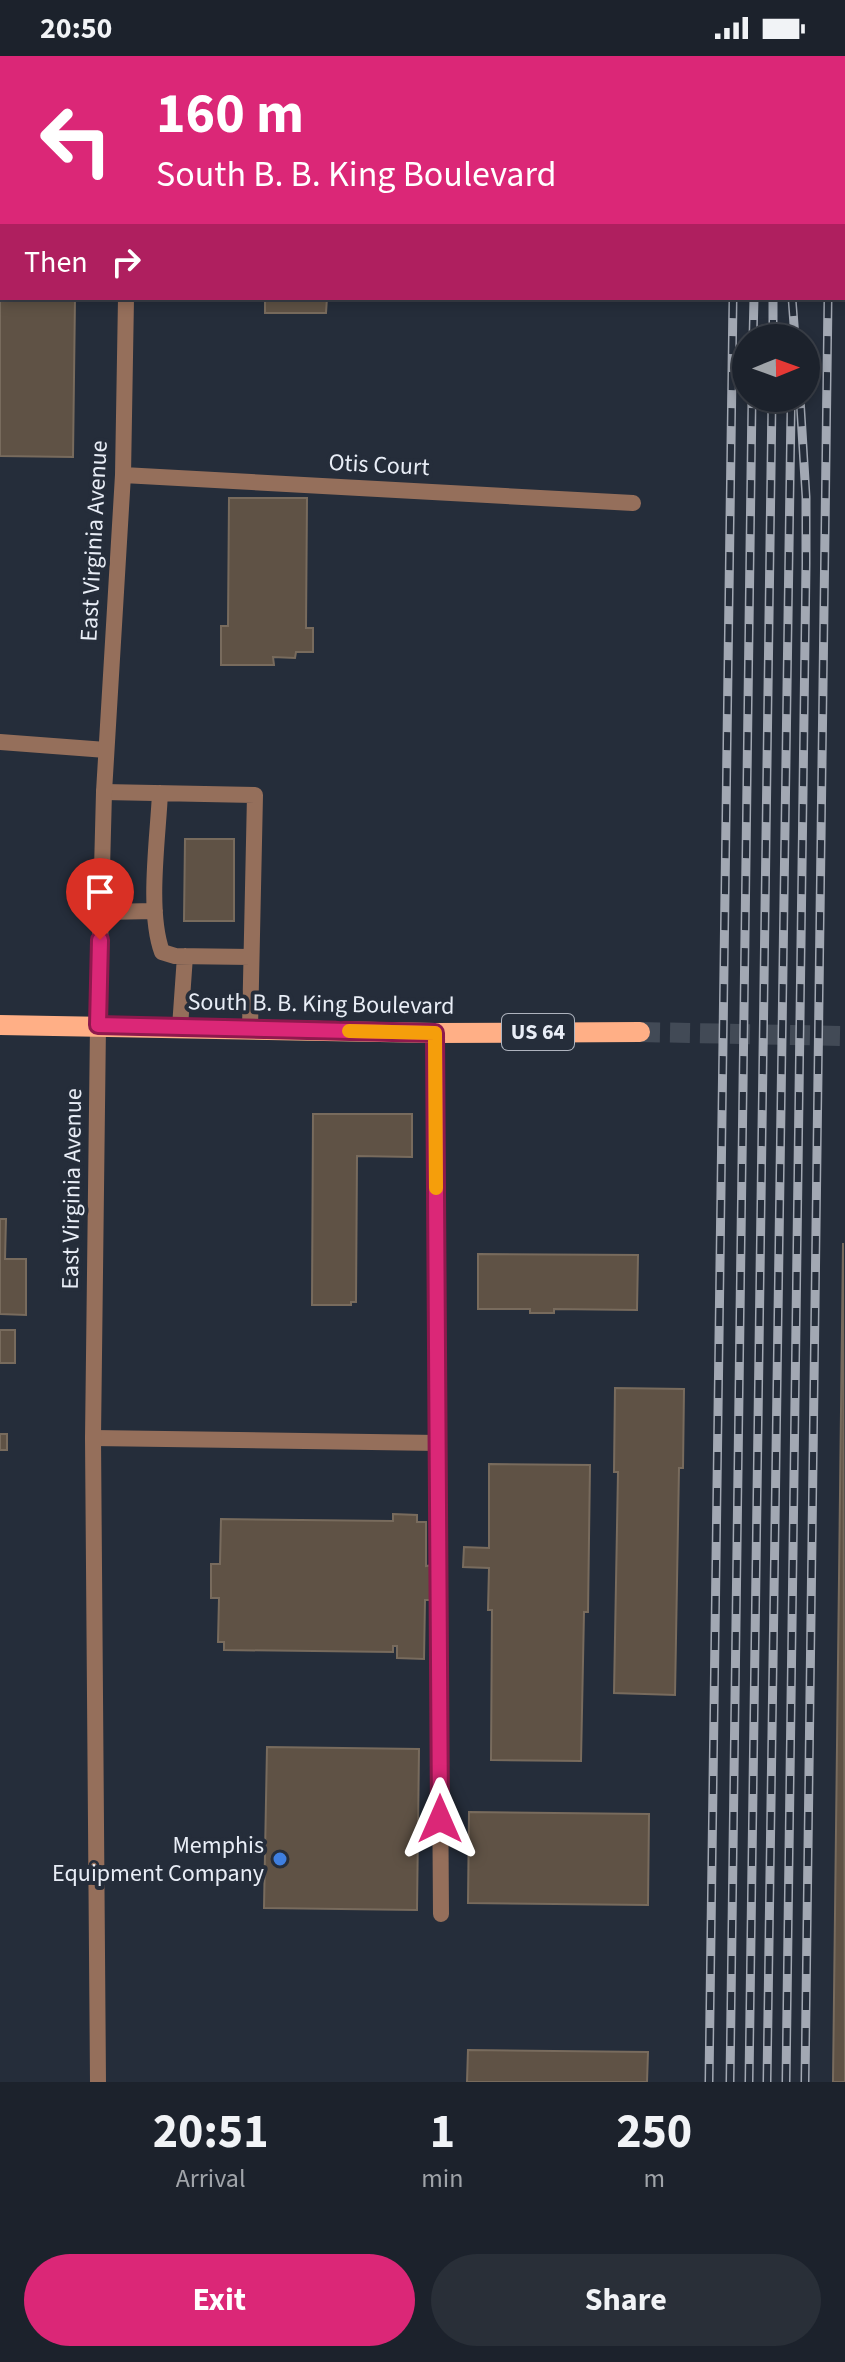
<!DOCTYPE html>
<html lang="en">
<head>
<meta charset="utf-8">
<style>
	:root { --surface:#1c222c; --page:#292f38; --text:#f1f3f6; --muted:#a0a4a9; --line:#3a3f48; --accent:#db2777 }
	body { margin:0; font-family:"Source Sans 3",sans-serif; background:var(--page); color:var(--text); height:100vh; display:flex; flex-direction:column; font-size:30px; white-space:nowrap }
	* { box-sizing:border-box; margin:0 }
	p { font-size:26px; color:var(--muted) }
	.icon { flex:none; width:44px; height:44px; fill:none; stroke:currentColor; stroke-width:2; stroke-linecap:round; stroke-linejoin:round }
	.map { position:relative; height:2026px; overflow:hidden }
	.drawer { display:flex; flex-direction:column; background:var(--surface); flex:1 }
	.drawer>* { flex:none }
	.guide { position:absolute; left:0px; top:0px; width:846px; height:244px; box-shadow:0 4px 12px #0003,0 0 0 2px var(--line); background:#db2777; color:#fff; overflow:hidden }
	.needle { width:52px; rotate:89deg }
	.tools { position:absolute; left:732px; top:268px; display:grid; gap:16px }
	.tools a { display:grid; place-items:center; width:88px; height:88px; border-radius:50%; background:var(--surface); box-shadow:0 4px 12px #0003,0 0 0 2px var(--line); font-size:40px }
	.pin { position:absolute; display:grid; place-items:center; width:68px; height:68px; color:#fff; margin:-82px -34px; border-radius:50% 50% 50% 0; rotate:-45deg; box-shadow:0 0 8px #0007 }
	.pin .icon { rotate:45deg }
	.me { position:absolute; width:88px; margin:-44px; rotate:0deg; stroke-linejoin:round; filter:drop-shadow(0 0 6px #0008) }
	.turn { display:flex; align-items:center; gap:28px; height:168px; padding:0 24px; font-size:36px }
	.turn .icon { width:104px; height:104px; stroke-width:2.5 }
	.turn b { display:block; font-size:56px; line-height:68px }
	.then { display:flex; align-items:center; height:76px; padding:0 24px; background:#0003; gap:16px; font-size:30px }
	.eta { display:flex; justify-content:space-evenly; align-items:center; height:136px; text-align:center }
	.eta b { font-size:48px; font-weight:700; line-height:56px }
	.cta { display:flex; gap:16px; margin-top:auto; padding:16px 24px }
	.cta a { flex:1; height:92px; border-radius:48px; background:var(--accent); color:#fff; font-size:32px; font-weight:700; line-height:92px; text-align:center }
	.cta a+a { background:var(--page); color:var(--text) }
	.status { display:flex; justify-content:space-between; align-items:center; height:56px; padding:0 40px; background:var(--surface); direction:ltr }
	.status svg { height:22px; fill:currentColor }
	.map>svg:first-child { display:block }
</style>
</head>
<body>
<div class="status"><b>20:50</b><svg viewBox="0 0 49 12"><path d="M0 12V9h3v3zM5 12V6h3v6zM10 12V3h3v9zM15 12V0h3v12zM26 1h20v11H26zM47 4h2v5h-2z"/></svg></div>
<div class="map">
<svg width="845" height="2026" viewBox="0 0 845 2026">
	<rect width="100%" height="100%" fill="#252d3a"/>
	<path fill="#5f5245" stroke="#786b5d" stroke-width="2" d="M0 16 2 242H75L73 401 0 400Z
		M265 242H327L326 257H265Z
		M229 442H307L306 572H313V596H296L295 602 273 601 274 609H221V570H228Z
		M185 783H234V865H184Z
		M313 1058H412V1101L357 1100 356 1246H351V1249H312Z
		M0 1163H6L5 1203H26V1259L0 1258Z
		M843 1187 845 2026H833Z
		M478 1198 638 1199 637 1254 554 1253V1257H530V1253H478Z
		M0 1274H15V1307H0Z
		M615 1332 684 1333 683 1412H679L675 1639 614 1637 618 1416H614Z
		M0 1378H7V1394H0Z
		M489 1408 590 1409 588 1556H584L581 1705 491 1704 492 1554H488L489 1512 463 1511 464 1491 489 1492Z
		M393 1458 417 1459V1466H426V1510L434 1509 433 1544H425L424 1603 397 1602V1590H393V1596L224 1594V1586H218L219 1542H211V1508H220L221 1463 393 1465Z
		M267 1691 419 1693 417 1854 264 1852Z
		M469 1756 649 1758 648 1849 468 1847Z
		M468 1994 648 1996 647 2026H467Z"/>
	<g fill="none" stroke-linecap="round" stroke-linejoin="round">
		<path stroke="#424a56" stroke-width="20" stroke-dasharray="20 10" stroke-linecap="butt" d="M640 976 845 980"/>
		<path stroke="#956f5b" stroke-width="16" d="M0 686 106 694
			M104 736 255 739 250 972
			M160 737C158 782 147 855 162 896L175 900 251 901
			M101 856 155 855
			M180 971 185 900
			M93 1382 438 1387"/>
		<path stroke="#956f5b" stroke-width="16" d="M131 2V0
			M123 419 633 447
			M435 977 441 1858
			M98 2026 93 1382 98 969 104 736 123 419 126 242"/>
		<path stroke="#ffaf86" stroke-width="20" d="M0 969 435 977 640 976"/>
		<g stroke="#a2a8b3" stroke-width="9">
			<path id="rail" d="M736 2V0
				M757 2V0
				M777 2V0
				M831 2 832 0
				M792 242 795 282
				M753 282 754 242
				M773 282V242
				M709 2026 733 242
				M730 2026 752 342
				M749 2026 772 342
				M767 2026 791 354
				M786 2026 806 508V441L800 342
				M805 2026 828 242"/>
		</g>
		<use href="#rail" stroke="#252d3a" stroke-width="6" stroke-dasharray="18" stroke-linecap="butt"/>
	</g>
	<g fill="none" stroke-linecap="round" stroke-linejoin="round">
		<g stroke="#8e194d" stroke-width="20">
			<path id="route" d="M100 884 98 969 435 977 440 1763"/>
		</g>
		<use href="#route" stroke="#db2777" stroke-width="14"/>
		<path stroke="#f59e0b" stroke-width="14" d="M349 975 435 977 436 1132"/>
	</g>
	<circle fill="#3f7fe0" stroke="#252d3a" stroke-width="3" cx="280" cy="1803" r="8"/>
	<g text-anchor="middle" dominant-baseline="central" stroke-width="8" stroke-linejoin="round" paint-order="stroke">
		<rect fill="#252d3a" stroke="#aeb3be" stroke-width="2" x="502" y="958" width="72" height="36" rx="6"/>
		<g font-size="22" font-weight="bold" fill="#e8edf6">
			<text x="538" y="976">US 64</text>
		</g>
		<g font-size="24" fill="#e8edf6" stroke="#252d3a">
			<text transform="translate(379 409) rotate(3)">Otis Court</text>
			<text transform="translate(94 485) rotate(-87)">East Virginia Avenue</text>
			<text transform="translate(321 948) rotate(1)">South B. B. King Boulevard</text>
			<text transform="translate(72 1133) rotate(-89)">East Virginia Avenue</text>
		</g>
		<g font-size="24" fill="#e8edf6" stroke="#252d3a" text-anchor="end">
			<text x="264" y="1789">Memphis<tspan x="264" dy="28">Equipment Company</tspan></text>
		</g>
	</g>
</svg>
<div class="tools">
<a><svg class="needle" viewBox="-14 -14 28 28"><path d="M0-13l5 13h-10z" fill="#e53935"/><path d="M0 13l5-13h-10z" fill="#a0a4a9"/></svg></a>
</div>
<div class="pin" style="left:100px;top:884px;background:#d93025"><svg class="icon" aria-label="arrive" viewBox="0 0 24 24"><path d="M6 21V4h12l-3 4 3 4H6"/></svg></div>
<svg class="me" style="left:440px;top:1763px" viewBox="-20 -20 40 40"><path d="M0-17L14 15 0 8-14 15z" fill="#db2777" stroke="#fff" stroke-width="4"/></svg>
<div class="guide">
<div class="turn"><svg class="icon" aria-label="left" viewBox="0 0 24 24"><path d="M17 20v-9H6M10 6l-5 5 5 5"/></svg><div><b>160 m</b>South B. B. King Boulevard</div></div>
<div class="then">Then<svg class="icon" aria-label="right" viewBox="0 0 24 24"><path d="M7 20v-9h11M14 6l5 5-5 5"/></svg></div>
</div>
</div>
<section class="drawer">
<div class="eta">
<div><b>20:51</b><p>Arrival</p></div>
<div><b>1</b><p>min</p></div>
<div><b>250</b><p>m</p></div>
</div>
<div class="cta"><a>Exit</a><a>Share</a></div>
</section>
</body>
</html>
